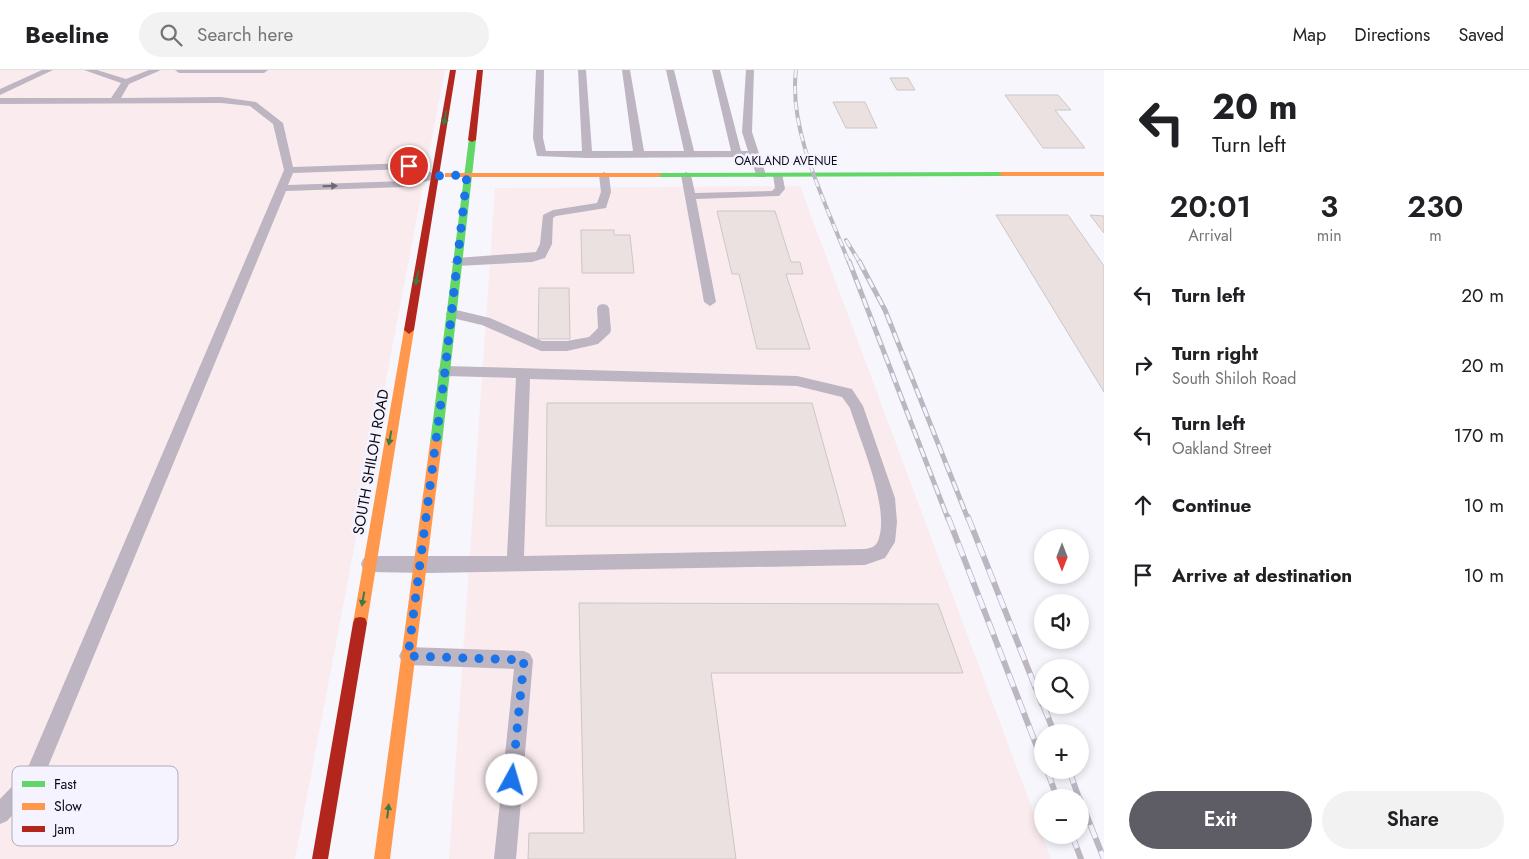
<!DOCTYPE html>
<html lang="en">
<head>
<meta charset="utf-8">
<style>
	:root { --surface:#fff; --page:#f2f2f2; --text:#202124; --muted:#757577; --line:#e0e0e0; --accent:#5e5d65 }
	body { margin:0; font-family:Jost,sans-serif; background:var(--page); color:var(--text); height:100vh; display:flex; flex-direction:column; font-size:19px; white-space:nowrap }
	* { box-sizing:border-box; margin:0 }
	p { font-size:16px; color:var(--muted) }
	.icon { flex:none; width:28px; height:28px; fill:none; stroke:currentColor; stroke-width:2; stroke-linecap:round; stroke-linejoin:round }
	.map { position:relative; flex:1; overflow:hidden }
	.drawer { display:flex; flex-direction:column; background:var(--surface); width:425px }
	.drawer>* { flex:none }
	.banner { background:#fff; color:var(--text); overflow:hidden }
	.needle { width:32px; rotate:180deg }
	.fabs { position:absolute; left:1034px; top:459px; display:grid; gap:10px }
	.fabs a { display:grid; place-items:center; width:55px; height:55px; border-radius:50%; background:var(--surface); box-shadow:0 2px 8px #0003; font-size:25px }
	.pin { position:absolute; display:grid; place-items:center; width:42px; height:42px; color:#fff; margin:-21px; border:2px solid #fff; border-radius:50%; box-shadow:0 1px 5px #0007 }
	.me { position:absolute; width:55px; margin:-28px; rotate:6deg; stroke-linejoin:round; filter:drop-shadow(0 0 4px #0008) }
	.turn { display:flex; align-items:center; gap:18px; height:105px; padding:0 25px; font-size:22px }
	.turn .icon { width:65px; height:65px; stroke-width:2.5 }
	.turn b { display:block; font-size:35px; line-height:42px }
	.eta { display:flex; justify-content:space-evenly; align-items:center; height:85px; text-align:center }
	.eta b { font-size:30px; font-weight:600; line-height:35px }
	.primary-button { display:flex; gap:10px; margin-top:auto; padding:10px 25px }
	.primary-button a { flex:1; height:58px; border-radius:30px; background:var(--accent); color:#fff; font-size:20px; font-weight:600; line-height:58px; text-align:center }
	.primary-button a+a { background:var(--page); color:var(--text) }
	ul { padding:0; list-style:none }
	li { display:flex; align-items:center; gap:15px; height:70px; padding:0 25px }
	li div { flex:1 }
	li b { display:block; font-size:19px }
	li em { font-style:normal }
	header { display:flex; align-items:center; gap:30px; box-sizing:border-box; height:70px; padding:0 25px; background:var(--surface); border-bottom:1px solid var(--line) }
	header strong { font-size:24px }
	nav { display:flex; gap:28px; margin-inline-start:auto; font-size:18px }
	.search { width:350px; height:45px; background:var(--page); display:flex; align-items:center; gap:12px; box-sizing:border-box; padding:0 18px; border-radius:28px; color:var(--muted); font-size:19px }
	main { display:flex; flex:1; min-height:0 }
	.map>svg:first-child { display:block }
</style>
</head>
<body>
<header>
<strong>Beeline</strong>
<div class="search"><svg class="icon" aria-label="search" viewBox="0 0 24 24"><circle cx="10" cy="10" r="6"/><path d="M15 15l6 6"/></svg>Search here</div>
<nav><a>Map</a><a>Directions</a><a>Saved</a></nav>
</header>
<main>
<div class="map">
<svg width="1104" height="789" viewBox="0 0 1104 789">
	<rect width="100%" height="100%" fill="#f6f6fc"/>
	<path fill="#faecee" d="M0 0H445L295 789H0Z
		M800 116 1051 789H449L495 118Z"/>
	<path fill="#ebe1e0" stroke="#ccc6c7" d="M890 8H908L915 20H897Z
		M1005 25H1058L1071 40H1055L1085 78H1043Z
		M833 32H865L877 58H846Z
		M717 141H775L791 192H800L803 204H786L810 279H757L739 204H732Z
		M996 145H1068L1104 196V322Z
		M1090 145 1104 146V163Z
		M581 160H614V165H630L634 203H582Z
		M539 218H569L570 269H538Z
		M547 333H812L846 456H546Z
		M579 533 938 534 963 603H711L736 789H528L529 763H584Z"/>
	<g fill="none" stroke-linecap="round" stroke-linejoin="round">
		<path fill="#bdb5c1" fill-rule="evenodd" d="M42 0H53L0 25V19Z
			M84 0H97L126 9 149 0H161L129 14 121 28 221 27 256 32 283 53 293 97 409 93 439 106 438 108 405 117 286 121 40 716 7 751 0 754V729L26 702 284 100 273 54 250 36 221 33 0 34V28H111L121 13ZM408 99 424 106 405 111 288 115 293 103Z
			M175 0H268L264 3H179Z
			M536 0H544L543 68 546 81H582L578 0H586L592 81H633L622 0H630L644 81H684L666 0H674L694 81H731L712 0H720L741 81H748L742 62 746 0H754L752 62 766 105 765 107H757L750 87 587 88 537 86 533 68Z
			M604 102 609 105 611 122 606 138 556 146 553 148 552 174 545 188 532 192 457 196 451 192 457 188 536 182 540 174 543 145 553 140 597 133 601 122 599 105Z
			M686 102 691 105 695 123 772 121 775 118 773 105 774 103H782L785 119 779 126 696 129 716 232 710 236 704 232 681 105Z
			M603 234 607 235 609 238 611 260 610 263 598 274 567 281H541L482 255 448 247 446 244 448 241 452 239 490 248 542 271H567L589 267 598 258 597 238 599 235Z
			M445 296 797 306 852 319 863 336 895 428 897 452 895 472 885 488 865 495 428 503 369 502 363 499 361 494 363 489 369 486H507L516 308 445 306 440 305 438 301 440 297ZM530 309 797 316 842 327 850 338C860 371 889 435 879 468 877 476 872 478 865 479L524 486Z
			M408 577 524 581 530 584 533 590 516 789H494L514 599 408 595 402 592 399 586 402 580Z"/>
		<path fill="#63d668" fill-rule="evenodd" d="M469 68 476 70 442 373 440 376H432L430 373Z
			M1003 102 1007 104 1006 106 658 107 654 105 658 103Z"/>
		<path fill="#ff974d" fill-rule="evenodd" d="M1000 102H1104V106H1003L999 104Z
			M445 103H658L662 105 658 107H445Z
			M409 256 414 260 367 553 365 558 360 559 355 558 353 553 404 260Z
			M436 368 440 370 442 373 390 789H374L430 373 432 370Z"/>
		<path fill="#b3261e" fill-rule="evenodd" d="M450 0H456L414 260 409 264 404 260Z
			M477 0H483L476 70 472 72 468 70Z
			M360 547 365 548 367 553 328 789H312L353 553 355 548Z"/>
		<g stroke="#bbb6c0" stroke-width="4">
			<path id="rail-far2" d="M796 0C788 62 827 135 849 193
				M846 170 860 193"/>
		</g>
		<g stroke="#bbb6c0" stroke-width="5">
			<path id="rail-far1" d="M849 191 948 449
				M859 191 885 240 968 449"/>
		</g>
		<g stroke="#bbb6c0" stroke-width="6">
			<path id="rail" d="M948 447 1042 690
				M968 447 1042 634
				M1043 635 1054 662
				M1047 700 1057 728
				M1069 700 1079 728
				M1080 729 1104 789
				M1072 765 1081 789"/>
		</g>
		<use href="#rail-far2" stroke="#f4f3ff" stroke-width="2.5" stroke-dasharray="8" stroke-linecap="butt"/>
		<use href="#rail-far1" stroke="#f4f3ff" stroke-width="3" stroke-dasharray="10" stroke-linecap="butt"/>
		<use href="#rail" stroke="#f4f3ff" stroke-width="4.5" stroke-dasharray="14" stroke-linecap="butt"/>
	</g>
	<defs><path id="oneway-solid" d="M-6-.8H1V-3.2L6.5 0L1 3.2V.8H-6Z" transform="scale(1.25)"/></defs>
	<g fill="#3c7a42">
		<use href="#oneway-solid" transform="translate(445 48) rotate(100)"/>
		<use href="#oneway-solid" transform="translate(417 208) rotate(100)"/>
		<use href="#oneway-solid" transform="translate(390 368) rotate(100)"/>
		<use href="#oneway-solid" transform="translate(363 529) rotate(100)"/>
		<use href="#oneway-solid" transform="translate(388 741) rotate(-83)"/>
	</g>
	<use fill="#6d6873" href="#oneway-solid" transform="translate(330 116) rotate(-2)"/>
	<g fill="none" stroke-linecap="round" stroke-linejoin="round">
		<path stroke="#1a73e8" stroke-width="9" stroke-dasharray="0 16.2" d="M409 96 434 106 467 105 445 301 408 586 524 590 512 710"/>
	</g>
	<g text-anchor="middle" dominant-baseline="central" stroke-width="5" stroke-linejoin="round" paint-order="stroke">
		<g font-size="12" fill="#0c0a14" stroke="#f4f3ff">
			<text x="786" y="91">OAKLAND AVENUE</text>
		</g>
		<g font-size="15" fill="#0c0a14" stroke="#f4f3ff">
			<text transform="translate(371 392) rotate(-80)">SOUTH SHILOH ROAD</text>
		</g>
	</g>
	<rect x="12" y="696" width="166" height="80" rx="8" fill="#f4f3ff" stroke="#aeadb8" stroke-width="1"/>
	<rect x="22" y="711" width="23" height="6" fill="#63d668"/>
	<rect x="22" y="733" width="23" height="7" fill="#ff974d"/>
	<rect x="22" y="756" width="23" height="6" fill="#b3261e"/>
	<g font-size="14" fill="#0c0a14">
		<text x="54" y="719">Fast</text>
		<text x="54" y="741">Slow</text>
		<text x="54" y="764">Jam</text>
	</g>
</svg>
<div class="fabs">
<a><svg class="needle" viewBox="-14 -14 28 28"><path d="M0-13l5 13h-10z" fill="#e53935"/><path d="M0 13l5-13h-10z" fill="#757577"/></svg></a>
<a><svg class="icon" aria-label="sound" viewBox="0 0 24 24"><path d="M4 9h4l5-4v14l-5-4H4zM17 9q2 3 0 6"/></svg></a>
<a><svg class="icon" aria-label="search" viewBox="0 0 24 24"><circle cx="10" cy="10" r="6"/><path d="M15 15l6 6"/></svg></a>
<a>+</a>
<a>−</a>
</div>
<div class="pin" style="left:409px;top:96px;background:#d93025"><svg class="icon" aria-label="arrive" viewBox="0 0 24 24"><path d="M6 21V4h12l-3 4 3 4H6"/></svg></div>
<svg class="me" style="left:512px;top:710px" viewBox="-20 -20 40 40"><circle r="19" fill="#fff"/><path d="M0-13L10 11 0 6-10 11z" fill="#1a73e8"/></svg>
</div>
<section class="drawer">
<div class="banner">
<div class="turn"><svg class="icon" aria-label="left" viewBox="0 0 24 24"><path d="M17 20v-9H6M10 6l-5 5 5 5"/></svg><div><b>20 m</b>Turn left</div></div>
</div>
<div class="eta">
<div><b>20:01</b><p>Arrival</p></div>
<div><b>3</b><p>min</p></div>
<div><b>230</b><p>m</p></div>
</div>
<ul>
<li><svg class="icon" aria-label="left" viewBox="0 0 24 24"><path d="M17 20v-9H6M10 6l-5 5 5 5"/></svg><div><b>Turn left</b></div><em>20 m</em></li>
<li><svg class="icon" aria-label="right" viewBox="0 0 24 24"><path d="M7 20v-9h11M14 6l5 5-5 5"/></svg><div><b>Turn right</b><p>South Shiloh Road</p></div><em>20 m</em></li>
<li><svg class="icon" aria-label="left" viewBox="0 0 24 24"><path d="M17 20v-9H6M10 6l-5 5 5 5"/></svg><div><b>Turn left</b><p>Oakland Street</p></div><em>170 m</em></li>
<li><svg class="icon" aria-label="ahead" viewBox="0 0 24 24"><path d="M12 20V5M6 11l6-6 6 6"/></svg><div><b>Continue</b></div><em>10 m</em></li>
<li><svg class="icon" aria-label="arrive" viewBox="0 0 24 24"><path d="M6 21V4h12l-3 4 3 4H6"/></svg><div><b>Arrive at destination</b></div><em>10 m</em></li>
</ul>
<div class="primary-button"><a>Exit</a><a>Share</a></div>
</section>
</main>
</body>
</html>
